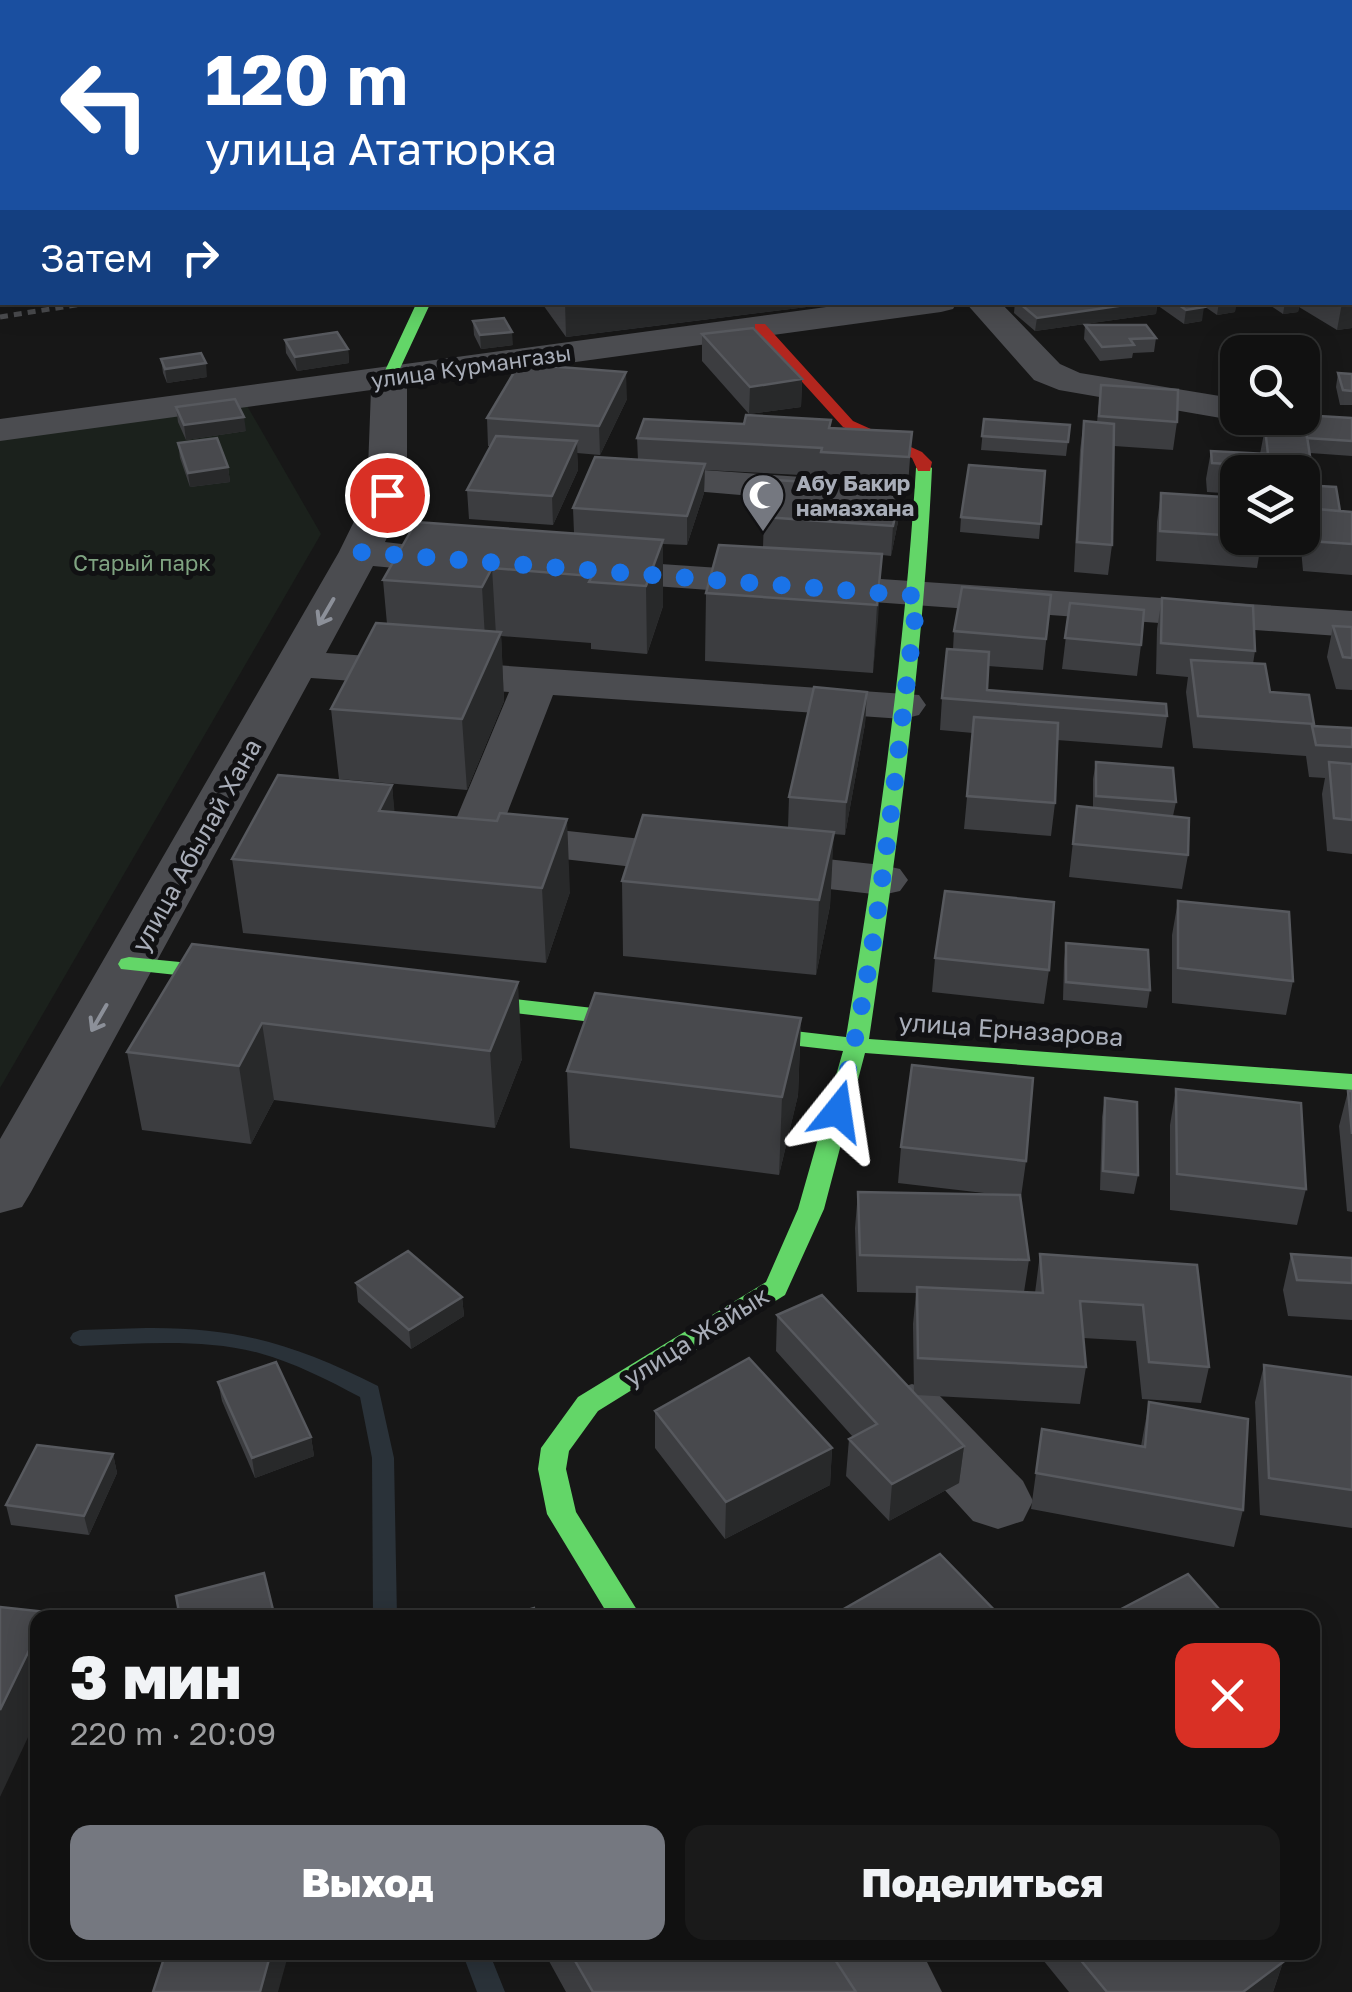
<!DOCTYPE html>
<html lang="ru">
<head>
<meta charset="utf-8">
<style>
	:root { --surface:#111; --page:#1a1a1a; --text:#f1f3f6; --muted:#9c9d9f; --line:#303131; --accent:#757880 }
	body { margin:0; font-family:"Golos Text",sans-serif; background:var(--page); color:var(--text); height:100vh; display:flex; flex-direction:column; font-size:38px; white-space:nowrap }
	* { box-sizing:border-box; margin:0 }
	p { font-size:32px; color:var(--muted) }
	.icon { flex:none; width:55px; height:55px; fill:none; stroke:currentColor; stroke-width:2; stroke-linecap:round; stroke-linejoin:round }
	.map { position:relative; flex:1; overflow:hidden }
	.drawer { position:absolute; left:30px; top:1610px; width:1290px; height:350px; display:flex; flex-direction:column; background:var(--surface); border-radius:20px; box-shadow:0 5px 25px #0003,0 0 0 2px var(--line) }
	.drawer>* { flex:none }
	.banner { position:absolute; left:0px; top:0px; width:1352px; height:305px; box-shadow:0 5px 25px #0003,0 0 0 2px var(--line); background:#1a4fa0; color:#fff; overflow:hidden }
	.fabs { position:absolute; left:1220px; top:335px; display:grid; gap:20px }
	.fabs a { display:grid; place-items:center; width:100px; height:100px; border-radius:20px; background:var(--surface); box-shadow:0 5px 25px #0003,0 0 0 2px var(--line); font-size:50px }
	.pin { position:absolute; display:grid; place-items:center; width:85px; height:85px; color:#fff; margin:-42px; border:5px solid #fff; border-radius:50%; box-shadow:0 2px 10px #0007 }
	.me { position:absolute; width:110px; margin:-55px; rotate:15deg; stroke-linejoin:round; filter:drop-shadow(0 0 8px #0008) }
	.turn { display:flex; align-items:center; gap:35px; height:210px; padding:0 40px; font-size:45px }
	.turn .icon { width:130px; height:130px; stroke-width:2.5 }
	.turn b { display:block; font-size:70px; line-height:85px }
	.then { display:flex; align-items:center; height:95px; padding:0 40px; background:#0003; gap:20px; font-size:38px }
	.round { display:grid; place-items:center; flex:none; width:105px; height:105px; border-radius:20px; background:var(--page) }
	.overview { display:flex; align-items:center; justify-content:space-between; height:170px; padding:0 40px }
	h1 { font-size:60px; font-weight:800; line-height:75px }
	.action { display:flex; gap:20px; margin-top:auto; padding:20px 40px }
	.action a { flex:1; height:115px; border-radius:20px; background:var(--accent); color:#fff; font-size:40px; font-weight:800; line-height:115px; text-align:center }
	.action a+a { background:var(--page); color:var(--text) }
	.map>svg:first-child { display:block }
</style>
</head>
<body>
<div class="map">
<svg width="1352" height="1992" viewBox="0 0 1352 1992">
	<rect width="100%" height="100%" fill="#171717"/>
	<path fill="#1b211c" d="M246 404 321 534 0 1088V437Z"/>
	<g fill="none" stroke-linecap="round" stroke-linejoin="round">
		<path fill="#2a3239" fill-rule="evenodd" d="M146 1328C238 1327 296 1345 378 1386L394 1458 397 1618H373L372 1458 360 1397C328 1380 295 1363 259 1353 201 1338 140 1344 80 1346L73 1343 70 1338 73 1333 80 1330Z
			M462 1952H489L505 1992H477Z"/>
		<path fill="#4b4c50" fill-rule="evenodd" d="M370 0H402L403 2H372Z
			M1350 239H1352V257H1350Z
			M863 302H957L953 309 941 312 407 385V495L385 542 486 554 492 563 486 572 471 575 373 566 326 653 919 695 926 705 919 715 903 719 553 695 503 824 882 865 900 869 908 880 900 891 882 895 456 847 449 836 509 692 311 678 31 1192 22 1207 0 1213V1139L339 552 367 495 371 390 0 441V419Z
			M965 302H1000L1060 364 1080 373 1238 399V418H1251L1238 421 1059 390 1034 380Z
			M660 467 846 480 860 484 866 492 860 500 846 504 646 487 641 479 646 471Z
			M587 559 1352 611V637L572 580 566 571 572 562Z
			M912 1384 936 1392 1023 1481 1033 1501 1023 1521 998 1529 973 1521 888 1428 878 1410 888 1392Z
			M828 1952H922L942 1992H848Z"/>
		<path fill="#63d668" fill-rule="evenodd" d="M417 302H431L396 377 384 380 382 377Z
			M924 463 932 468C923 659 897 849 869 1039L1352 1074V1090L865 1053 824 1209 785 1295 598 1411 569 1451 566 1469 576 1512 642 1618H610L547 1514 538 1469 541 1448 578 1397 766 1282 798 1209 843 1051 445 1005 434 998 445 991 846 1037C877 848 904 659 916 468Z
			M129 957 251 969 262 976 251 983 121 969 118 964 121 959Z"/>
		<path stroke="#ff974d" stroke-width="22" d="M514 2 534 0
			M608 2 609 0"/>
		<path fill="#b3261e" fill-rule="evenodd" d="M0 55H2V61H0Z
			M755 324H765L853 421 922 452 932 462 930 471H918L912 458 843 427 755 330Z"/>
		<path stroke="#4b4c4f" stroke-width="5" stroke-dasharray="8 6" stroke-linecap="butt" d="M0 317 94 302"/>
	</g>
	<path fill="#3c3d40" d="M1350 158H1352V211L1350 210Z
		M1352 263V328L1337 330 1299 307 1298 312 1283 314 1265 302H1350Z
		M541 302H847L566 337Z
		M1015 302H1197L1202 321 1184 324 1157 305 1156 314 1035 331 1014 313Z
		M1198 302H1236L1235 312 1217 315Z
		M473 321 513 345 481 349 474 335Z
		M1085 325 1156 338 1154 352 1133 353 1132 358 1100 361 1084 339Z
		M702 334 802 379 801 407 749 414 702 361Z
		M285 340 348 349 349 363 297 371 286 353Z
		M161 359 207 377 167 383 163 373Z
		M1338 373 1352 374V405H1340L1336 387Z
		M1101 385 1177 422 1173 450 1114 446 1112 545 1108 575 1074 572 1080 450 1084 421 1097 422Z
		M627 399 600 455 577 453 578 470 553 525 469 519 467 490 490 446H488L487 418Z
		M176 407 246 431 186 440 178 422Z
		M1283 418H1352V456L1310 453 1312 469 1309 486 1340 511 1352 512V575L1303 571 1300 538H1302V472H1238V494L1207 492 1206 479 1211 451 1260 454 1265 428 1281 429Z
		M984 419 1070 425 1066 456 981 450Z
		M830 428 912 432 908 485 820 481V476L705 470 704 493 687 545 663 544V606L647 654 591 649V643L501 636 504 701 467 790 339 779 331 709 387 624 383 580 574 533 573 508 638 460 637 438Z
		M178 443 228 467 230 482 190 487 180 458Z
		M1045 471 1039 539 960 532 961 517Z
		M901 488 899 517 891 556 882 555 873 673 705 661 706 593 763 547 764 517Z
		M1161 493 1238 498V538H1262L1257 568 1156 561 1157 522Z
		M1051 595 1043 670 988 666 987 690 1167 716 1162 748 1057 740 1055 803 1051 836 964 829 973 733 940 730 942 698 953 649 954 631Z
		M1162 598 1255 651 1253 664 1270 692 1314 724 1313 726 1352 728V854L1327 851 1322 794 1325 778 1309 777 1306 756 1193 748 1186 692 1188 677 1156 674 1157 629Z
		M1070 603 1141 645 1137 676 1062 669Z
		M1333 626 1352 627V690L1336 689 1327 657Z
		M867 692 865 724 845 835 833 834 830 906 816 975 623 956 622 881 788 828 789 797Z
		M1096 762 1176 802 1173 816 1188 855 1182 889 1069 877 1077 806 1093 808V779Z
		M392 785 394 812 570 892 546 963 243 933 232 859Z
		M1178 901 1293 981 1286 1015 1172 1003V935Z
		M1066 943 1150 990 1147 1008 1063 1000 1064 961Z
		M192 944 522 1059 495 1128 274 1100 251 1144 142 1130 127 1052Z
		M935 958 1049 970 1044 1004 932 992Z
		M801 1018 798 1095 779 1175 570 1148 567 1071Z
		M1176 1089 1306 1189 1297 1225 1170 1210V1125Z
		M1348 1091H1352V1212L1347 1211 1339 1126Z
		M1105 1098 1138 1175 1134 1194 1100 1190 1102 1117Z
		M901 1147 1026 1161 1021 1197 1029 1260 1024 1292 1035 1293 1040 1254 1197 1265 1209 1367 1201 1403 1142 1399 1136 1341 1083 1338 1086 1367 1080 1404 916 1395 964 1446 959 1483 889 1521 846 1476 849 1439 853 1437 776 1351 777 1315 914 1393 913 1324 916 1293 857 1292 855 1228 858 1192 1001 1195 898 1183Z
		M1291 1254 1352 1258V1320L1288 1316 1283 1290Z
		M356 1283 462 1297 464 1316 411 1349 358 1302Z
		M1264 1365 1352 1377V1528L1260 1515 1255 1402Z
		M218 1382 311 1437 314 1456 255 1478 222 1401Z
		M1149 1402 1243 1510 1234 1547 1031 1509 1042 1429 1141 1446Z
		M655 1411 832 1448 830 1485 725 1539 655 1448Z
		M113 1454 117 1473 89 1535 11 1525 6 1505Z
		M544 1952H830L856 1992H566Z
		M1045 1952H1274L1283 1962 1273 1992H1069L1043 1960Z"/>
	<path fill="#28292a" d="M37 0H81V2H37Z
		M90 0H131L109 2H90Z
		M209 0H260L232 2H210Z
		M565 302H847L566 337Z
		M1145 302H1157L1156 314 1035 331 1037 318Z
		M1219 302H1236L1235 312 1217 315Z
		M1285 302H1300L1298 312 1283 314Z
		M1352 302V328L1337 330 1342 303Z
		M1204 307 1202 321 1184 324 1186 310Z
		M512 332 513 345 481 349 480 335Z
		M348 349 349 363 297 371 295 357Z
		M206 363 207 377 167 383 165 369Z
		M626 372 627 399 600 455 599 426Z
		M802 379 801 407 749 414 750 387Z
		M244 417 246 431 186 440 184 425Z
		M577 441 578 470 553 525 552 496Z
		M705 464 704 493 687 545V516Z
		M228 467 230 482 190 487 188 473Z
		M901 488 899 517 891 556 893 526Z
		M663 540V606L647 654 646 586Z
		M882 554 878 621 873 673 877 605Z
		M492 568 496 635 486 655 482 587Z
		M501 632 504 701 467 790 462 719Z
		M867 692 865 724 845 835 846 802Z
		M392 785 399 858 379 811Z
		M567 819 570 892 546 963 542 888Z
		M834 832 830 906 816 975 819 900Z
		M518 982 522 1059 495 1128 490 1051Z
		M801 1018 798 1095 779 1175 782 1097Z
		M262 1023 274 1100 251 1144 239 1066Z
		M462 1297 464 1316 411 1349 409 1330Z
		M311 1437 314 1456 255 1478 252 1458Z
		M964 1446 959 1483 889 1521 892 1484Z
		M832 1448 830 1485 725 1539 726 1502Z
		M113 1454 117 1473 89 1535 84 1516Z
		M38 1632V1716L0 1797V1710Z
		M271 1952H289L278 1992H260Z
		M1283 1962 1273 1992H1243Z"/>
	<path fill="#48494d" stroke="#57595e" stroke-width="2.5" d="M1350 158H1352V184L1350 183Z
		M1350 261 1352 263V278H1350Z
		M1350 282 1352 283V302H1350Z
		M1018 302H1145L1037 318Z
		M1175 302H1197L1204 307 1186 310Z
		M504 318 512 332 480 335 473 321Z
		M1085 325H1146L1156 338 1130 339 1134 345 1102 347Z
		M753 328 802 379 750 387 702 334Z
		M337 332 348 349 295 357 285 340Z
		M201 353 206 363 165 369 161 359Z
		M519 364 626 372 599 426 487 418Z
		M1338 373 1352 374V391L1343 390Z
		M1101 385 1178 390 1177 422 1099 416Z
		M235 399 244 417 184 425 176 407Z
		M746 415 831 420 829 428 912 432 909 457 821 452 822 448 637 438 644 419 744 424Z
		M1302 415 1352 418V441L1307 438 1306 430 1284 429V418H1302Z
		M984 419 1070 425 1068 442 982 436Z
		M1084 421 1114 424 1112 545 1077 542Z
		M1265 428 1306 430 1312 469 1212 463 1211 451 1268 454Z
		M496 436 577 441 552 496 467 490Z
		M217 438 228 467 188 473 178 443Z
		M595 457 705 464 687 516 573 508Z
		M969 465 1045 471 1041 524 961 517Z
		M775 480 901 488 893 526 764 517Z
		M1302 485 1336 487 1340 511 1305 508 1306 512H1302Z
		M1161 493 1238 498V536L1160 531Z
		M1305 508 1352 512V544L1309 541Z
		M416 522 663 540 646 586 589 582 592 576 492 568 482 587 383 580Z
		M719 545 882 554 877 605 706 593Z
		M962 587 1051 595 1046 639 954 631Z
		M1162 598 1253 606 1255 651 1161 643Z
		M1070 603 1144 610 1141 645 1065 638Z
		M376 623 501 632 462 719 331 709Z
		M1333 626 1352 627V658L1343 657Z
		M947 649 989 652 987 690 1166 704 1167 716 942 698Z
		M1191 660 1265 664 1270 692 1309 695 1314 724 1198 716Z
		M814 687 867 692 846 802 789 797Z
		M974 717 1058 723 1055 803 967 796Z
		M1312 726 1352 728V747L1316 745Z
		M1096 762 1173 768 1176 802 1096 796Z
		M1329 762 1352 764V820L1334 818Z
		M278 775 392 785 379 811 497 821 500 813 567 819 542 888 232 859Z
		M1077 806 1189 818 1188 855 1073 844Z
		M643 815 834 832 819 900 622 881Z
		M945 891 1054 902 1049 970 935 958Z
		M1178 901 1289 912 1293 981 1178 968Z
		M1066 943 1148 950 1150 990 1066 982Z
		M192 944 518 982 490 1051 262 1023 239 1066 127 1052Z
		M595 993 801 1018 782 1097 567 1071Z
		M912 1065 1033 1078 1026 1161 901 1147Z
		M1176 1089 1301 1103 1306 1189 1177 1174Z
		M1348 1091H1352V1134Z
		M1105 1098 1137 1102 1138 1175 1103 1171Z
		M858 1192 1020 1195 1029 1260 860 1255Z
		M408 1251 462 1297 409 1330 356 1283Z
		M1040 1254 1197 1265 1209 1367 1149 1362 1143 1305 1080 1301 1086 1367 918 1358 917 1287 1043 1293Z
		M1291 1254 1352 1258V1283L1297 1280Z
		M822 1295 964 1446 892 1484 849 1439 877 1424 777 1315Z
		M749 1358 832 1448 726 1502 655 1411Z
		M276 1362 311 1437 252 1458 218 1382Z
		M1264 1365 1352 1377V1490L1269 1478Z
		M1149 1402 1248 1419 1243 1510 1036 1473 1042 1429 1145 1447Z
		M37 1445 113 1454 84 1516 6 1505Z
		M940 1554 1002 1618H828Z
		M264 1573 275 1618H180L176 1596Z
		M1188 1574 1227 1618H1104Z
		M0 1607 47 1612 44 1618H38V1632L0 1710Z
		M534 1608 537 1618H499Z
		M166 1952H271L260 1992H153Z
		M570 1952H830L856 1992H593Z
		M1074 1952H1274L1283 1962 1243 1992H1107Z"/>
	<defs><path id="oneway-shaft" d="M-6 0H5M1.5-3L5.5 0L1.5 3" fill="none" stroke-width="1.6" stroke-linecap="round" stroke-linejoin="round" transform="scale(2.5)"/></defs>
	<g stroke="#8c9099">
		<use href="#oneway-shaft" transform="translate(326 612) rotate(120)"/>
		<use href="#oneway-shaft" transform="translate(99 1018) rotate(120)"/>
	</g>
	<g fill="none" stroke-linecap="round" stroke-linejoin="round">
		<path stroke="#1a73e8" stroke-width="18" stroke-dasharray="0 32.4" d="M387 495 360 552 918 596C894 768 882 943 838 1111"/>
	</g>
	<defs>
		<g id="mosque-pin" transform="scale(2.25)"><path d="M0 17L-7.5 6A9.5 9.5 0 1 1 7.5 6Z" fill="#757880" stroke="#111113"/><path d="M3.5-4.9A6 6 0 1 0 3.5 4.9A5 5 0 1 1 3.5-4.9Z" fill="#fff"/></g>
	</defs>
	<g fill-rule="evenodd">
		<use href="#mosque-pin" x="763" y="495"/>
	</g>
	<g text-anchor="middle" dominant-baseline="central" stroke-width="10" stroke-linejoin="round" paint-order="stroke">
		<g font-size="22" fill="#a8adb8" stroke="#111113">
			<text transform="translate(471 366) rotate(-8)">улица Курмангазы</text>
		</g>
		<g font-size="22" font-weight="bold" fill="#a8adb8" stroke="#111113" text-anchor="start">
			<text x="796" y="482">Абу Бакир<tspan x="796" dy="25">намазхана</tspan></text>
		</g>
		<g font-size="22" fill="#7fa381" stroke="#111113">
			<text x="142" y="562">Старый парк</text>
		</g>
		<g font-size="25" fill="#a8adb8" stroke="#111113">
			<text transform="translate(196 845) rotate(-61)">улица Абылай Хана</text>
			<text transform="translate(1011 1029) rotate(4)">улица Ерназарова</text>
			<text transform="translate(696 1336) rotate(-32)">улица Жайык</text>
		</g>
	</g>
</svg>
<div class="fabs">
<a><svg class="icon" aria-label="search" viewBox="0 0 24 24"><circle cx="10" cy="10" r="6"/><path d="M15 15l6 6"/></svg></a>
<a><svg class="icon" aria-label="layers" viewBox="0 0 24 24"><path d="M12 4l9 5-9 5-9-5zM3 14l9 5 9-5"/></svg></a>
</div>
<div class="pin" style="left:387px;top:495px;background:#d93025"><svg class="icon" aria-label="arrive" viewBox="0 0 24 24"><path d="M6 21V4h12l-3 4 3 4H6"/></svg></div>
<svg class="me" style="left:838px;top:1111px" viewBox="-20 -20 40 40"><path d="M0-17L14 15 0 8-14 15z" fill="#1a73e8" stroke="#fff" stroke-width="4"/></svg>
<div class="banner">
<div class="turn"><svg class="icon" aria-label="left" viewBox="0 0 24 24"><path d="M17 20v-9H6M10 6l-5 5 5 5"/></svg><div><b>120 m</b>улица Ататюрка</div></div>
<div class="then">Затем<svg class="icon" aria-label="right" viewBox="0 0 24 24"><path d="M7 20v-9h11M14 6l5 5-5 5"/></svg></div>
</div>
<section class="drawer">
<div class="overview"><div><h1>3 мин</h1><p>220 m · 20:09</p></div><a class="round" style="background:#d93025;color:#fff"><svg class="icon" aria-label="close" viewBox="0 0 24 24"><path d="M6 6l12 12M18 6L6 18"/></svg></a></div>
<div class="action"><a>Выход</a><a>Поделиться</a></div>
</section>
</div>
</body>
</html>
